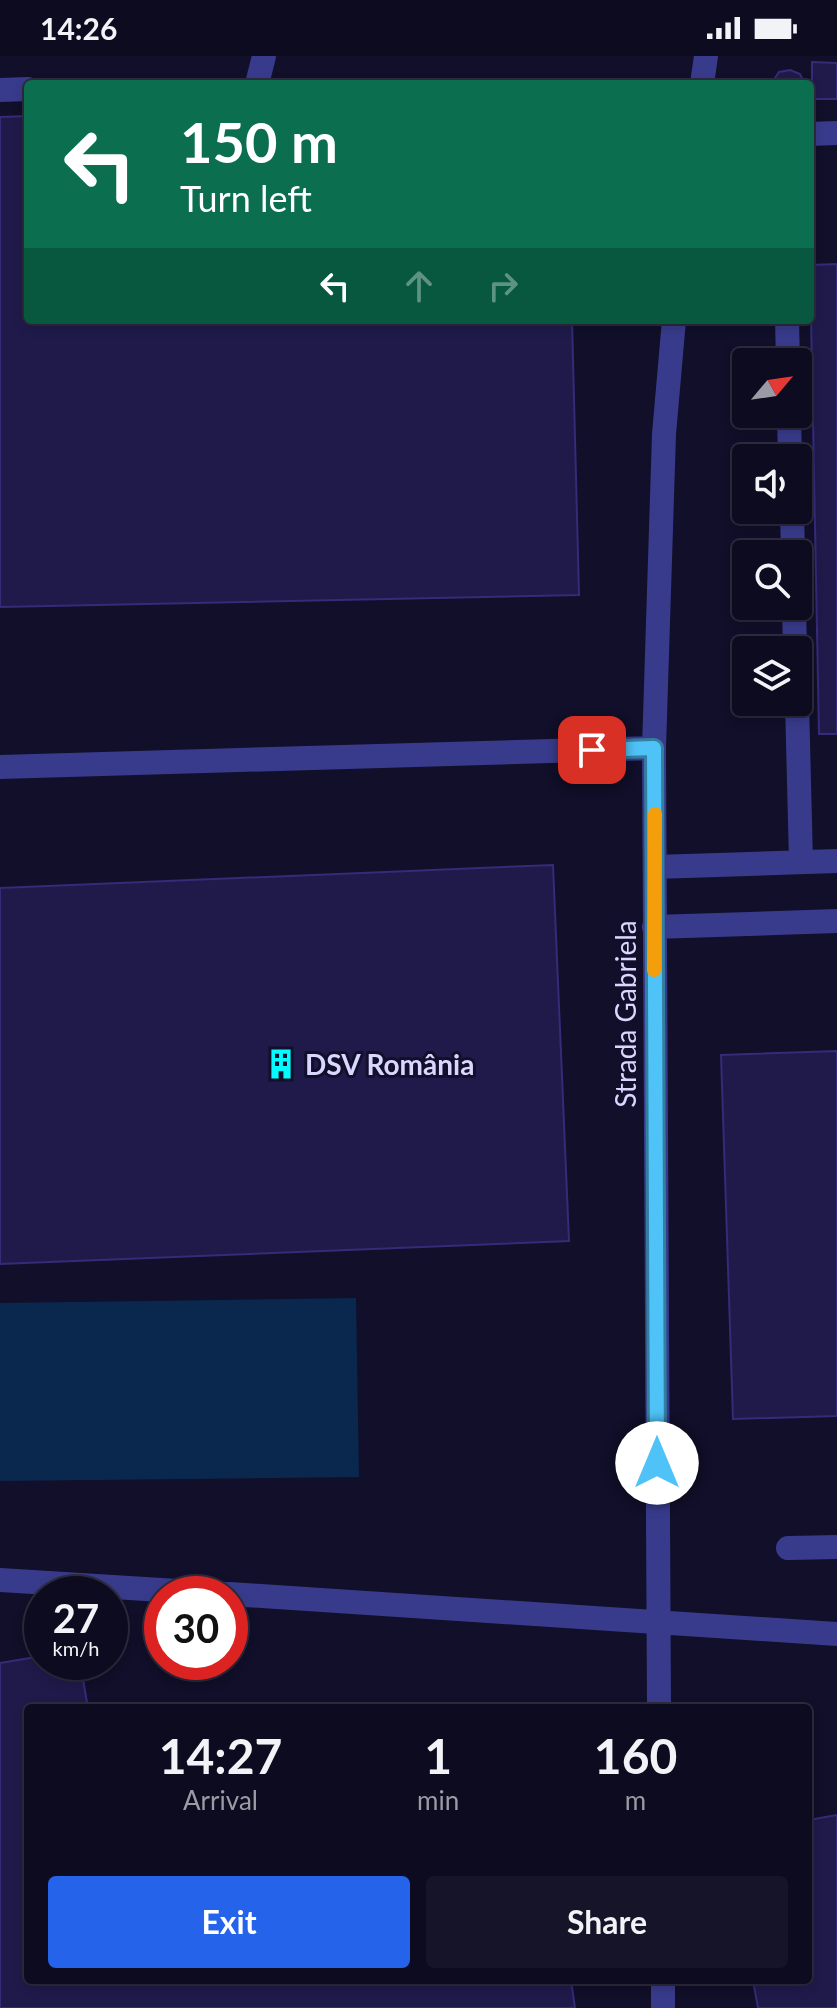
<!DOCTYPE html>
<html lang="en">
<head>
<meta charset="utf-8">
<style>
	:root { --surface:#0d0b1f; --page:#161428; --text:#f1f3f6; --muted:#9a9ba4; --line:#2d2b3d; --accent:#2563eb }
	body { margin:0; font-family:Lato,sans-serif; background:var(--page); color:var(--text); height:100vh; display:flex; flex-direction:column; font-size:30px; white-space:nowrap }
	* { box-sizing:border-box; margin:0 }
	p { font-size:26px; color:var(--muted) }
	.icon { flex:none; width:44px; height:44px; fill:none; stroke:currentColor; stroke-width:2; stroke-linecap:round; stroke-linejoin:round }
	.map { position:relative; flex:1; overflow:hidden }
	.panel { position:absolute; left:24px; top:1648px; width:788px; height:280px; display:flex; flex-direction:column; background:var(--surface); border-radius:8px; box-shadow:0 4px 12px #0003,0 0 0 2px var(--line) }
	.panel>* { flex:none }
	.hud { position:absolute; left:24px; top:24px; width:790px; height:244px; border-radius:8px; box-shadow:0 4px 12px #0003,0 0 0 2px var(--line); background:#0b6e4f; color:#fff; overflow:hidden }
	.needle { width:52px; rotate:61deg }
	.fabs { position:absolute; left:732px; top:292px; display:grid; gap:16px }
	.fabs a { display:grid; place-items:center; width:80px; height:80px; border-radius:8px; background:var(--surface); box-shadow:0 4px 12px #0003,0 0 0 2px var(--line); font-size:40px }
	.speed { position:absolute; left:24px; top:1520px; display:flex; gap:16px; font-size:40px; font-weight:700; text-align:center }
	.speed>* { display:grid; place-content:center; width:104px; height:104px; border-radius:50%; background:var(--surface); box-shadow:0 4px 12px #0003,0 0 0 2px var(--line); line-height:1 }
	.speed small { font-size:20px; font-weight:400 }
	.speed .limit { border:12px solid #d22; background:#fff; color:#111 }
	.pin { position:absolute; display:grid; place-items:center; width:68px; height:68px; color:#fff; margin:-34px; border-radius:16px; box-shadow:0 4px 12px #0006 }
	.me { position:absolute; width:88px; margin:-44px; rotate:0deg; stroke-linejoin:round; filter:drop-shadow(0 0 6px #0008) }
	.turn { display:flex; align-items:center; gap:28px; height:168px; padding:0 24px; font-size:36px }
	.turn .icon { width:104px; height:104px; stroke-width:2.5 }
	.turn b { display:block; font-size:56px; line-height:68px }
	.lanes { display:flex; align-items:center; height:76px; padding:0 24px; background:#0003; justify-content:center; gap:40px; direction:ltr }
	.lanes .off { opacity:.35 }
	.eta { display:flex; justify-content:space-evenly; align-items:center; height:136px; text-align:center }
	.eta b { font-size:48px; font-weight:700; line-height:56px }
	.button { display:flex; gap:16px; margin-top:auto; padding:16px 24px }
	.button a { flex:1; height:92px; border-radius:8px; background:var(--accent); color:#fff; font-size:32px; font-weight:700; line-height:92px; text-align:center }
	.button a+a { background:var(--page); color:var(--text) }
	.status { display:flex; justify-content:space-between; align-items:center; height:56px; padding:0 40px; background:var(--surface); direction:ltr }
	.status svg { height:22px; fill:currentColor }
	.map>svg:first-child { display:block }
</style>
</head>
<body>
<div class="status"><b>14:26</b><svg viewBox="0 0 49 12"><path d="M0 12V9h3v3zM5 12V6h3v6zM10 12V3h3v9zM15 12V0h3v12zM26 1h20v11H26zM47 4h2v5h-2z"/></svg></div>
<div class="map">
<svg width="837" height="1952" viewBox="0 0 837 1952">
	<rect width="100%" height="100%" fill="#110f29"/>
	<path fill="#0a284e" d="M356 1242 359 1421 0 1425V1247Z"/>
	<path fill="#201a4b" stroke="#342b79" stroke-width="2" d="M812 6 837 7V43H812Z
		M790 14 800 18 805 28H771L779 16Z
		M28 60V264H572L579 539 0 551V61Z
		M837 208V678H819L810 209Z
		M553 809 569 1185 0 1208V832Z
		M837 995V1360L733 1363 721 999Z
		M42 1600V1606H80L88 1652H28V1924H571L575 1952H0V1607Z
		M837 1759V1952H758L753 1924H808V1764Z"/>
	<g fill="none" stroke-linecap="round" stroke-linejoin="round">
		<path stroke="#383b8b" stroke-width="24" d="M257 28 264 0
			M702 28 706 0
			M0 34 28 33
			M810 78 837 77
			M787 264 788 306
			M789 358 790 402
			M792 454 793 498
			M794 550 795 594
			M797 646 801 806
			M0 711 654 692
			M655 811 837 805
			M654 871 837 865
			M788 1492 837 1491
			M0 1524 226 1538
			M230 1538 837 1578
			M659 1652 654 692 664 378 674 264
			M663 1924V1952"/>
	</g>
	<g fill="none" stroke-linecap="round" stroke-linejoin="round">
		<g stroke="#337fa1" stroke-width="20">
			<path id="route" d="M592 694 654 692 657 1407"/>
		</g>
		<use href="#route" stroke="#4fc3f7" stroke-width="14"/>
		<path stroke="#f59e0b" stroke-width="14" d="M654 914 655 758"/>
	</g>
	<defs>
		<g id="building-bare" transform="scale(2.4)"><path d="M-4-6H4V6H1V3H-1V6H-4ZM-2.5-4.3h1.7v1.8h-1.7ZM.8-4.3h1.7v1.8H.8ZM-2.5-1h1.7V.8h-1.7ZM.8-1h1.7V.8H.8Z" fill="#03fbff" stroke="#110f29" stroke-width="2.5" paint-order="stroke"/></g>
	</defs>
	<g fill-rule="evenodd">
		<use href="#building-bare" x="281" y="1008"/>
	</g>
	<g text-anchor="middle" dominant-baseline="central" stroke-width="6" stroke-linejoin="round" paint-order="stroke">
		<g font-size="28" fill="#d8d7ff" stroke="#110f29">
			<text transform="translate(625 958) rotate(-90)">Strada Gabriela</text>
		</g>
		<g font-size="28" font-weight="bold" fill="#d8d7ff" stroke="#110f29" text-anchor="start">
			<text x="305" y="1008">DSV România</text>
		</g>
	</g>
</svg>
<div class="fabs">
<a><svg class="needle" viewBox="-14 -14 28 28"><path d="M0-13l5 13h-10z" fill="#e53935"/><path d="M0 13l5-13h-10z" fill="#9a9ba4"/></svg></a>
<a><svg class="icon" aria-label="sound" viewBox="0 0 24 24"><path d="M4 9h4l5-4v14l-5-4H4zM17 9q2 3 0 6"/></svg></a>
<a><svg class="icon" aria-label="search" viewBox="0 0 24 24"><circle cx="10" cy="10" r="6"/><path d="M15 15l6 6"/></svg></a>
<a><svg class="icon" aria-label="layers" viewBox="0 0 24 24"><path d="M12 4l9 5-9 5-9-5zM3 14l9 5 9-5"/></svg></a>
</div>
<div class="speed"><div>27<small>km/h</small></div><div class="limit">30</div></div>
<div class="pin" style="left:592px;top:694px;background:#d93025"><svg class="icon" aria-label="arrive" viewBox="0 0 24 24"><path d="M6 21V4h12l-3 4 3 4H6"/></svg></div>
<svg class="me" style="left:657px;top:1407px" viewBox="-20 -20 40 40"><circle r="19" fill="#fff"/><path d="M0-13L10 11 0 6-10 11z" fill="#4fc3f7"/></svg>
<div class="hud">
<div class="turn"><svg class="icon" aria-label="left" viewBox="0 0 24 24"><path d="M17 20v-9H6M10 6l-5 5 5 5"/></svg><div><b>150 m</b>Turn left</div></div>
<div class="lanes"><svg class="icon" aria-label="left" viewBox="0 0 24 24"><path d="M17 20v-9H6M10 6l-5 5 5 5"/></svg><svg class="icon off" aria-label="ahead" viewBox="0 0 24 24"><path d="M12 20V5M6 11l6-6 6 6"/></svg><svg class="icon off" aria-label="right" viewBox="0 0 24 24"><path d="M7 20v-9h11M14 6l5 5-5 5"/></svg></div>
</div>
<section class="panel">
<div class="eta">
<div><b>14:27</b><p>Arrival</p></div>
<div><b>1</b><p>min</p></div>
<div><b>160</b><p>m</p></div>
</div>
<div class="button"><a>Exit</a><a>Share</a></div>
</section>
</div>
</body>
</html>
